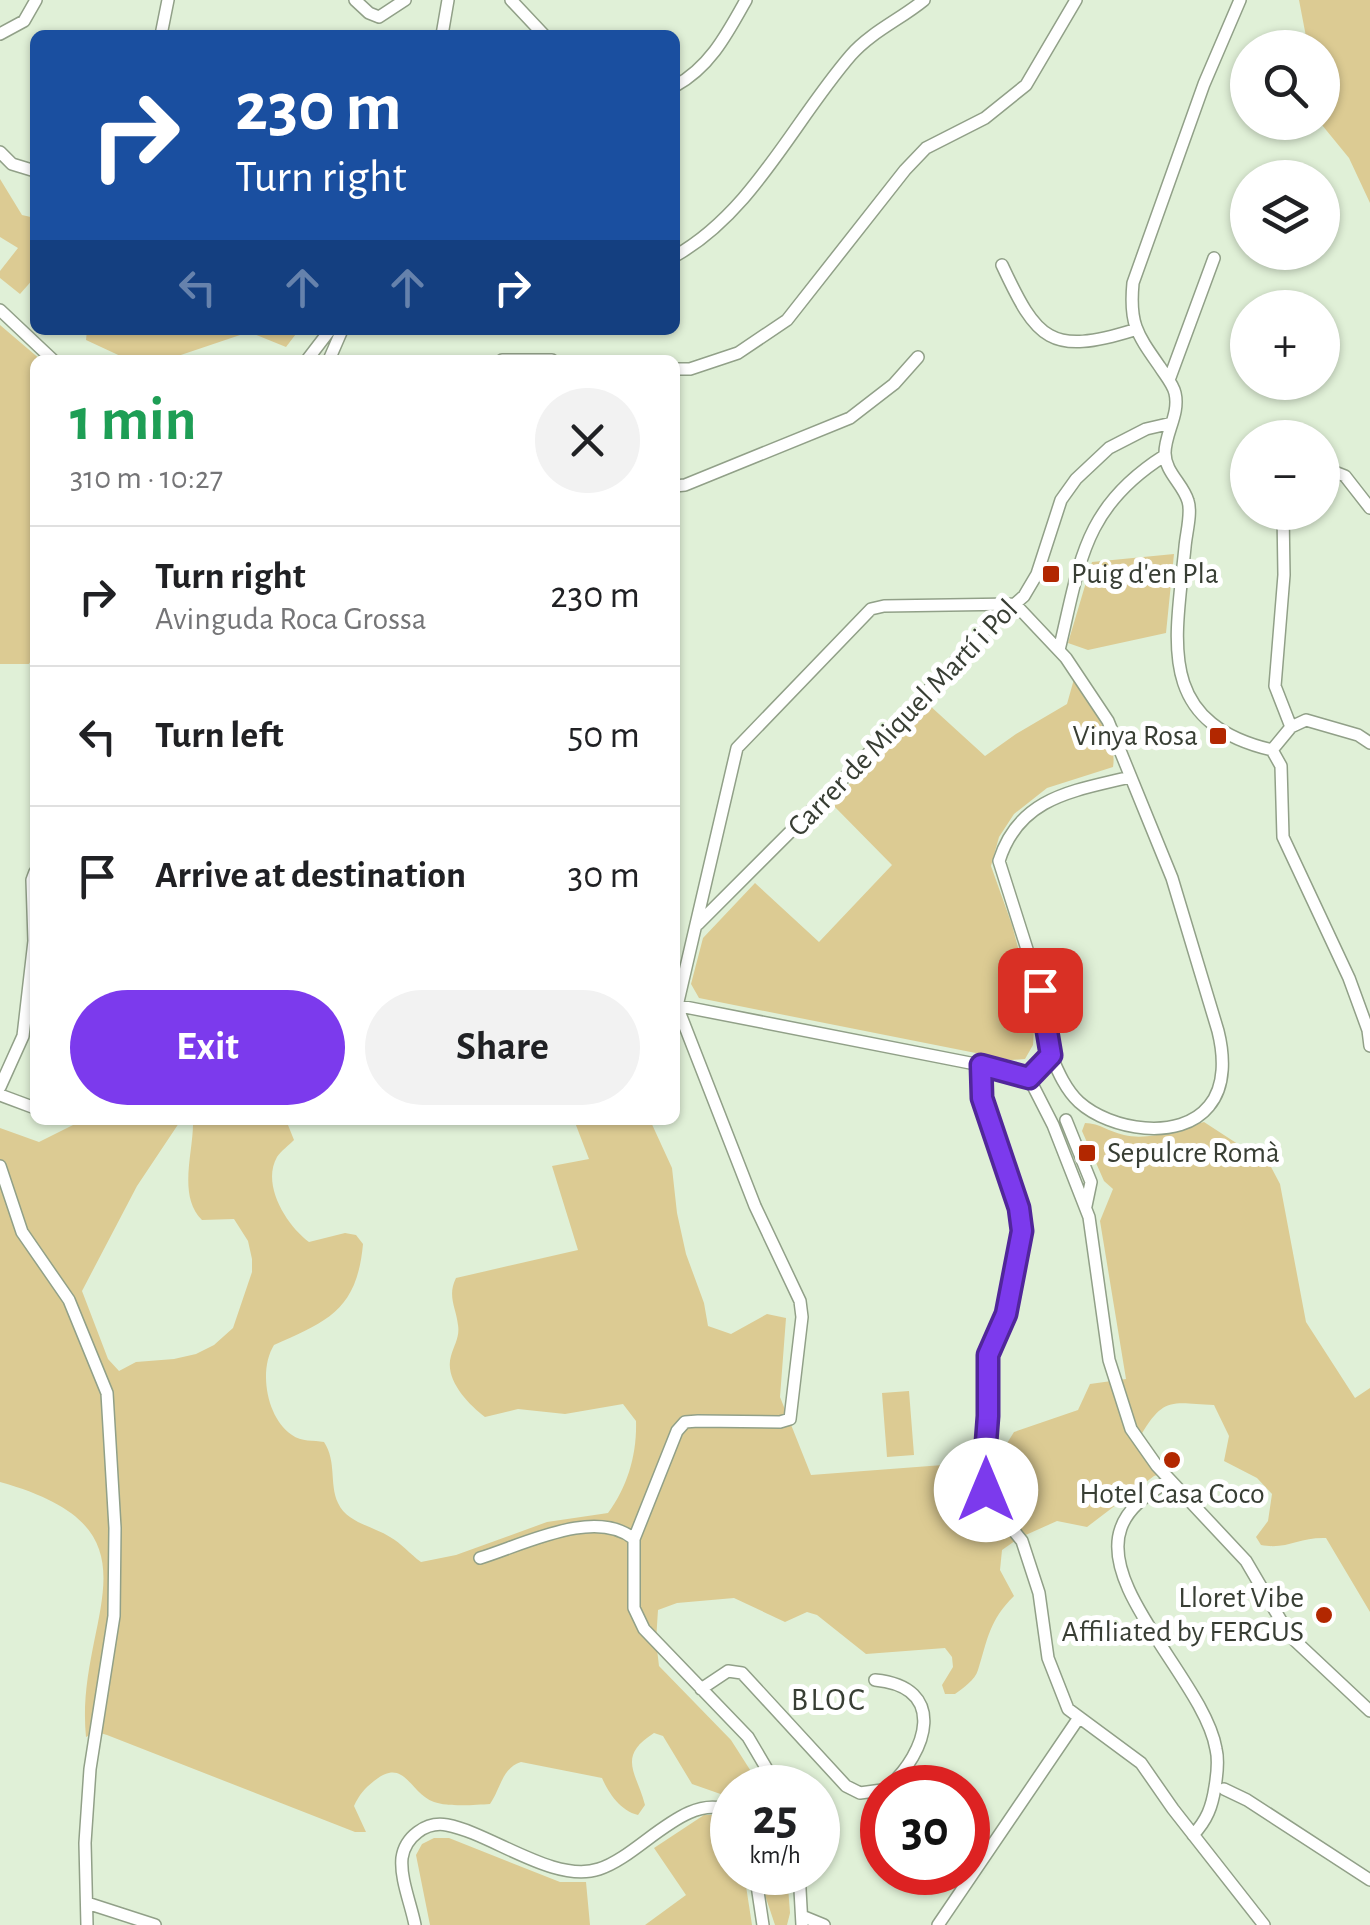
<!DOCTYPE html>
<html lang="en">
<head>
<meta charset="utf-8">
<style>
	:root { --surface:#fff; --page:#f2f2f2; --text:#202124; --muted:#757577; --line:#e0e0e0; --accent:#7c3aed }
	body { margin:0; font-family:"Alegreya Sans",sans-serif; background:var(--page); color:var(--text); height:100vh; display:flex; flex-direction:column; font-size:38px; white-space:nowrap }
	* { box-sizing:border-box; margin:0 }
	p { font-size:32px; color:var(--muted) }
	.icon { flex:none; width:55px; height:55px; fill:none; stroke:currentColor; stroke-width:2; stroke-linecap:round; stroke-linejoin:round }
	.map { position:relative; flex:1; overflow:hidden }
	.side { position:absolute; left:30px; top:355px; width:650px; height:770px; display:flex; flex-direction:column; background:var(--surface); border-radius:15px; box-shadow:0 2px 8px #0004 }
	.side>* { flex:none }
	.guide { position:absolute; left:30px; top:30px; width:650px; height:305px; border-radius:15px; box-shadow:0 2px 8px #0004; background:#1a4fa0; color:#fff; overflow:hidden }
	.fabs { position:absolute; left:1230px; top:30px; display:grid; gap:20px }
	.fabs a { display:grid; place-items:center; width:110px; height:110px; border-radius:50%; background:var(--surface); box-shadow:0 2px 8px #0004; font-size:50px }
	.speed { position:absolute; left:710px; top:1765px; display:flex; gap:20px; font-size:50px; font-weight:700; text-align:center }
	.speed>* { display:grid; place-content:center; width:130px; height:130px; border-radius:50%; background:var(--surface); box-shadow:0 2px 8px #0004; line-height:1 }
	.speed small { font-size:25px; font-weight:400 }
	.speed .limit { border:15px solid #d22; background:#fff; color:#111 }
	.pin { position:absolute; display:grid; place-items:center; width:85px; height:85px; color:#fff; margin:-42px; border-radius:20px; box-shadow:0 5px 15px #0006 }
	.me { position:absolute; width:110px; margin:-55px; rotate:0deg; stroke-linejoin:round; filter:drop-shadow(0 0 8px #0008) }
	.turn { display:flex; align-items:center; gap:35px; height:210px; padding:0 40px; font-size:45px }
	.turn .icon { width:130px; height:130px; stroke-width:2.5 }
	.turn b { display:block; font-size:70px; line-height:85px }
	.lanes { display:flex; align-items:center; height:95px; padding:0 40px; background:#0003; justify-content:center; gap:50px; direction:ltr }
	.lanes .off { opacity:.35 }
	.round { display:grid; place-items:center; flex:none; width:105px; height:105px; border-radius:52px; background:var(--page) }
	.head { display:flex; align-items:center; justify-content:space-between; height:170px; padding:0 40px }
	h1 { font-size:60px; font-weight:700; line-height:75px; color:#1e9e55 }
	.action { display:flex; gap:20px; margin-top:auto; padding:20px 40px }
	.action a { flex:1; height:115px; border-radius:60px; background:var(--accent); color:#fff; font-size:40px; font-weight:700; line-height:115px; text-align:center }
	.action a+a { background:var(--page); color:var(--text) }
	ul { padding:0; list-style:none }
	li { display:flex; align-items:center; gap:30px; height:140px; padding:0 40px; border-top:2px solid var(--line) }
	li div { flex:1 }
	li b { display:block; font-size:38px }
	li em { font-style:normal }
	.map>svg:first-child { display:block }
</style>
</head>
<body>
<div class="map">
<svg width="1370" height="1925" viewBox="0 0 1370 1925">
	<rect width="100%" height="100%" fill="#e0f0d7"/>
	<path fill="#dccb93" d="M1299 0H1370V203L1349 158 1322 125V48L1308 47Z
		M0 179 22 215 35 218V277L20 294 0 278V271L18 248 0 237Z
		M0 325 41 360H35V654L29 664H0Z
		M87 330H299L286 347 249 332 166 360H129L86 340Z
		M1174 554 1166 633 1088 650 1068 643 1092 562Z
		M1074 679C1091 703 1118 737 1113 767L1047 788 1014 814 999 837 991 866 1012 925 1035 1011 1033 1045 1025 1059 1011 1060 699 998 691 984 703 938 755 883 819 942 892 865 831 803 928 704 985 756 1016 734 1067 704Z
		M83 1120H181L137 1186 82 1291 108 1359 119 1371 136 1362 174 1359 196 1354 214 1345 233 1328 252 1272V1259L248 1241 234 1219 202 1220C177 1195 194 1152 193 1120H286L294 1140C289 1145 281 1151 277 1157 261 1185 287 1226 309 1242L345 1233 356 1235 363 1244C357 1310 328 1321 274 1345 258 1371 267 1418 292 1435 301 1442 314 1440 324 1442 337 1462 329 1483 338 1503 347 1523 373 1526 390 1537 401 1543 410 1554 421 1562L456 1555 547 1522 608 1513C628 1486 637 1454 636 1421L623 1404 565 1414 518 1409 485 1417C468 1404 444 1379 451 1356 454 1345 460 1337 458 1325 456 1307 447 1296 456 1278L578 1250 552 1166 589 1159 574 1120H650L672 1168 677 1213 686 1254 704 1303 708 1326 731 1334 767 1314 786 1318 780 1397 811 1475 996 1461 1014 1432 1078 1410 1090 1384 1126 1379 1100 1221 1113 1189 1104 1181 1082 1131 1085 1123C1100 1123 1109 1132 1124 1135 1150 1141 1178 1129 1204 1122L1270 1165 1280 1184 1306 1322 1355 1398 1370 1388V1612L1326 1538C1299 1537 1287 1550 1261 1545L1256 1537 1268 1521 1272 1494 1257 1478 1224 1461 1229 1436 1214 1405C1172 1403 1164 1396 1141 1435L1164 1473 1154 1476 1087 1527 1057 1521 1019 1538 1002 1550 1000 1570 1014 1596C989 1621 988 1638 978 1670 975 1680 963 1688 955 1694H945L942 1685 953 1667 952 1657 945 1648 866 1654 817 1615 807 1612 785 1622 734 1598 677 1603 658 1610 656 1641 659 1666 731 1740 761 1787 732 1788V1798L692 1784 663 1736 654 1733C616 1757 637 1773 645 1805L638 1815C621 1811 609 1794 602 1778L521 1762C502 1768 501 1788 490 1804 475 1805 448 1807 434 1802 409 1793 405 1756 374 1781 365 1788 359 1795 354 1806L366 1832H355L107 1735 97 1732 86 1737C74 1618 173 1530 0 1482V1128L39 1142Z
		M909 1391 914 1455 887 1457 882 1393Z
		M704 1815H715L732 1826V1872L744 1873 752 1925H645L686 1895 654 1848Z
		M434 1838H449L560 1882H586L590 1925H430L416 1855 422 1844Z
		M764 1873H787L790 1913 787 1925H775L765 1895Z"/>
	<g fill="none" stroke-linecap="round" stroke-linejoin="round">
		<g stroke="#91a088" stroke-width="14">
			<path id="street" d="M355 0 369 13 379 17 405 0
				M511 0 544 35
				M1240 0 1204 84 1133 283C1129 324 1137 334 1160 367 1165 375 1173 384 1175 393 1180 414 1165 433 1165 453 1165 472 1183 484 1188 501 1192 513 1186 534 1185 547 1176 640 1154 722 1272 750
				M0 34 24 21 36 0
				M161 35 168 0
				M442 35 448 0
				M675 86C710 67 727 34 746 0
				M0 152 12 164 35 171
				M675 256C753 212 793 122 851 55 871 32 901 19 924 0
				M1002 265C1037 340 1050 356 1134 330
				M0 310 53 360
				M307 360 330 330
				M329 360 342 330
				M502 360H552
				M675 369H690L738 353 787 320 905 170 926 148 985 118 1026 85 1076 0
				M1169 380 1214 258
				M1322 467 1345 476 1370 508
				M675 486 685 485 850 418 894 384 918 357
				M1283 512 1284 575 1275 686 1291 727
				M1059 650C1080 564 1082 508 1164 456
				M1272 750 1281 766 1283 837 1349 978 1368 1030 1370 1046
				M1272 750 1291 727 1306 720 1358 735 1370 743
				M698 924 860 762 983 632 1024 596 1037 574 1061 500 1076 479 1109 448 1146 429 1172 423
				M675 1005 1011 1071 1029 1078 1053 1125 1089 1217 1109 1360 1131 1429 1157 1466 1246 1561 1290 1636 1370 1711
				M677 1006 737 748 871 609 884 606 1015 604 1066 658 1108 721 1172 878 1218 1031C1224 1055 1226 1086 1209 1106 1180 1142 1110 1130 1079 1102 1066 1090 1058 1072 1051 1055
				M677 1006 755 1206 800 1301 802 1317 790 1419 780 1422 698 1421 685 1422 677 1431 634 1539V1608L644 1629 748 1737 778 1788
				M981 1065 982 1098 1019 1208 1022 1231 1006 1314 988 1355 989 1417 984 1468 989 1500 1022 1541 1039 1593 1048 1658 1068 1709 1141 1763 1173 1809 1264 1925
				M1029 1078 1051 1055 1040 990 999 861C1019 797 1073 791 1130 777
				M0 1087 23 1036 34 941 32 880 35 872
				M0 1095 35 1108
				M1066 1120 1091 1182 1086 1206
				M0 1166 22 1232 69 1300 107 1393 115 1528 114 1616 90 1769 85 1843 87 1925
				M1169 1480C1151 1493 1129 1505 1121 1528 1098 1590 1205 1684 1216 1749 1219 1761 1217 1775 1215 1787 1212 1807 1207 1820 1193 1835
				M480 1558C523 1545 595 1507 634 1539
				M875 1680C948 1687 928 1752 887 1788
				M701 1689 728 1671 742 1673 846 1786 860 1793 882 1790
				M1224 1789 1247 1800 1370 1880
				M755 1872 763 1925
				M799 1872 802 1925
				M87 1903 155 1925
				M802 1916 824 1925
				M415 1925C411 1904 400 1879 402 1858 405 1837 426 1821 447 1825 491 1833 554 1884 599 1869 641 1856 687 1789 732 1812
				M938 1925 1078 1719"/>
		</g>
		<use href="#street" stroke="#fff" stroke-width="11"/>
	</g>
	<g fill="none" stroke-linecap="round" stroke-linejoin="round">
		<g stroke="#51269a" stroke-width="25">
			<path id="route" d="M986 1490 984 1468 988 1416V1355L1006 1314 1022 1231 1019 1208 982 1098 981 1065 1029 1078 1051 1055 1040 990"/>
		</g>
		<use href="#route" stroke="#7c3aed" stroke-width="18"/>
	</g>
	<g fill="#b22700" stroke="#fff" stroke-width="4">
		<rect x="1041" y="564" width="20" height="20" rx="5"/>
		<rect x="1208" y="726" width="20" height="20" rx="5"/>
		<rect x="1077" y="1143" width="20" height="20" rx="5"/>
		<circle cx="1172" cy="1460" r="10"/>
		<circle cx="1324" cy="1615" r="10"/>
	</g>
	<g text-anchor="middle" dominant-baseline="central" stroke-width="10" stroke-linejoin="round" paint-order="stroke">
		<g font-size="30" fill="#383e34" stroke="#fff" text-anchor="start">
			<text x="1071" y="574">Puig d'en Pla</text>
			<text x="1198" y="736" text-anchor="end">Vinya Rosa</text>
			<text x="1107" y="1153">Sepulcre Romà</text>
			<text x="1172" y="1494" text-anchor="middle">Hotel Casa Coco</text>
			<text x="1304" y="1598" text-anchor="end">Lloret Vibe<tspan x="1304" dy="34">Affiliated by FERGUS</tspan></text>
		</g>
		<g font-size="30" fill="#383e34" stroke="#fff">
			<text transform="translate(903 718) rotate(-46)">Carrer de Miquel Martí i Pol</text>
		</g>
		<g font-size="32" letter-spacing="2.5" fill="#383e34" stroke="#fff">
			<text x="829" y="1700">BLOC</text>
		</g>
	</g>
</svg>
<div class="fabs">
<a><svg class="icon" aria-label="search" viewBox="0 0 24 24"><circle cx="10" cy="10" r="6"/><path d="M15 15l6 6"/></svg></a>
<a><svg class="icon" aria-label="layers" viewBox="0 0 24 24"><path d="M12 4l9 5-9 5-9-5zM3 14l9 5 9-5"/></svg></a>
<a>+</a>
<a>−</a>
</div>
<div class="speed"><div>25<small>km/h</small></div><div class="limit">30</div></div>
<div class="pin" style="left:1040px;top:990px;background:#d93025"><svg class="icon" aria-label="arrive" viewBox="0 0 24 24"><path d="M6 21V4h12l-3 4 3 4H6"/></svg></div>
<svg class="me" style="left:986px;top:1490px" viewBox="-20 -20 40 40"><circle r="19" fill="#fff"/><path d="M0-13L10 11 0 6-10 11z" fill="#7c3aed"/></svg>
<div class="guide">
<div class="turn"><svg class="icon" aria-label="right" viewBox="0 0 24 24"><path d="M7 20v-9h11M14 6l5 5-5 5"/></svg><div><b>230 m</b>Turn right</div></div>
<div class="lanes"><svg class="icon off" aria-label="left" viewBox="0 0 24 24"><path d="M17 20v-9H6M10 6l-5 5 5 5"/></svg><svg class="icon off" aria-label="ahead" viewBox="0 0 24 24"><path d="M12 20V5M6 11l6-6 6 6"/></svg><svg class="icon off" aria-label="ahead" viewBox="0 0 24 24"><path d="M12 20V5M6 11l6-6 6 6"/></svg><svg class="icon" aria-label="right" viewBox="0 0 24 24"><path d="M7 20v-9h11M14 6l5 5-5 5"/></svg></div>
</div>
<section class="side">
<div class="head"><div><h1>1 min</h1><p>310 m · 10:27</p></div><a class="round"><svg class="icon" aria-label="close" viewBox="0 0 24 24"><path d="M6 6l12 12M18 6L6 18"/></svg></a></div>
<ul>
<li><svg class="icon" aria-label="right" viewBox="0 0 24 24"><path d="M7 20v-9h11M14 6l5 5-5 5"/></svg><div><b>Turn right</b><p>Avinguda Roca Grossa</p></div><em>230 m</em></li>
<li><svg class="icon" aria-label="left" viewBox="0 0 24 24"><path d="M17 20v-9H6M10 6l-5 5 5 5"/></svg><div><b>Turn left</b></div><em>50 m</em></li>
<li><svg class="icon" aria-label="arrive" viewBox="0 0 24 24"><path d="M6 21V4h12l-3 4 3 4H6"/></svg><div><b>Arrive at destination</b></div><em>30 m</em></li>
</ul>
<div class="action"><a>Exit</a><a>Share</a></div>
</section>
</div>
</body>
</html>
